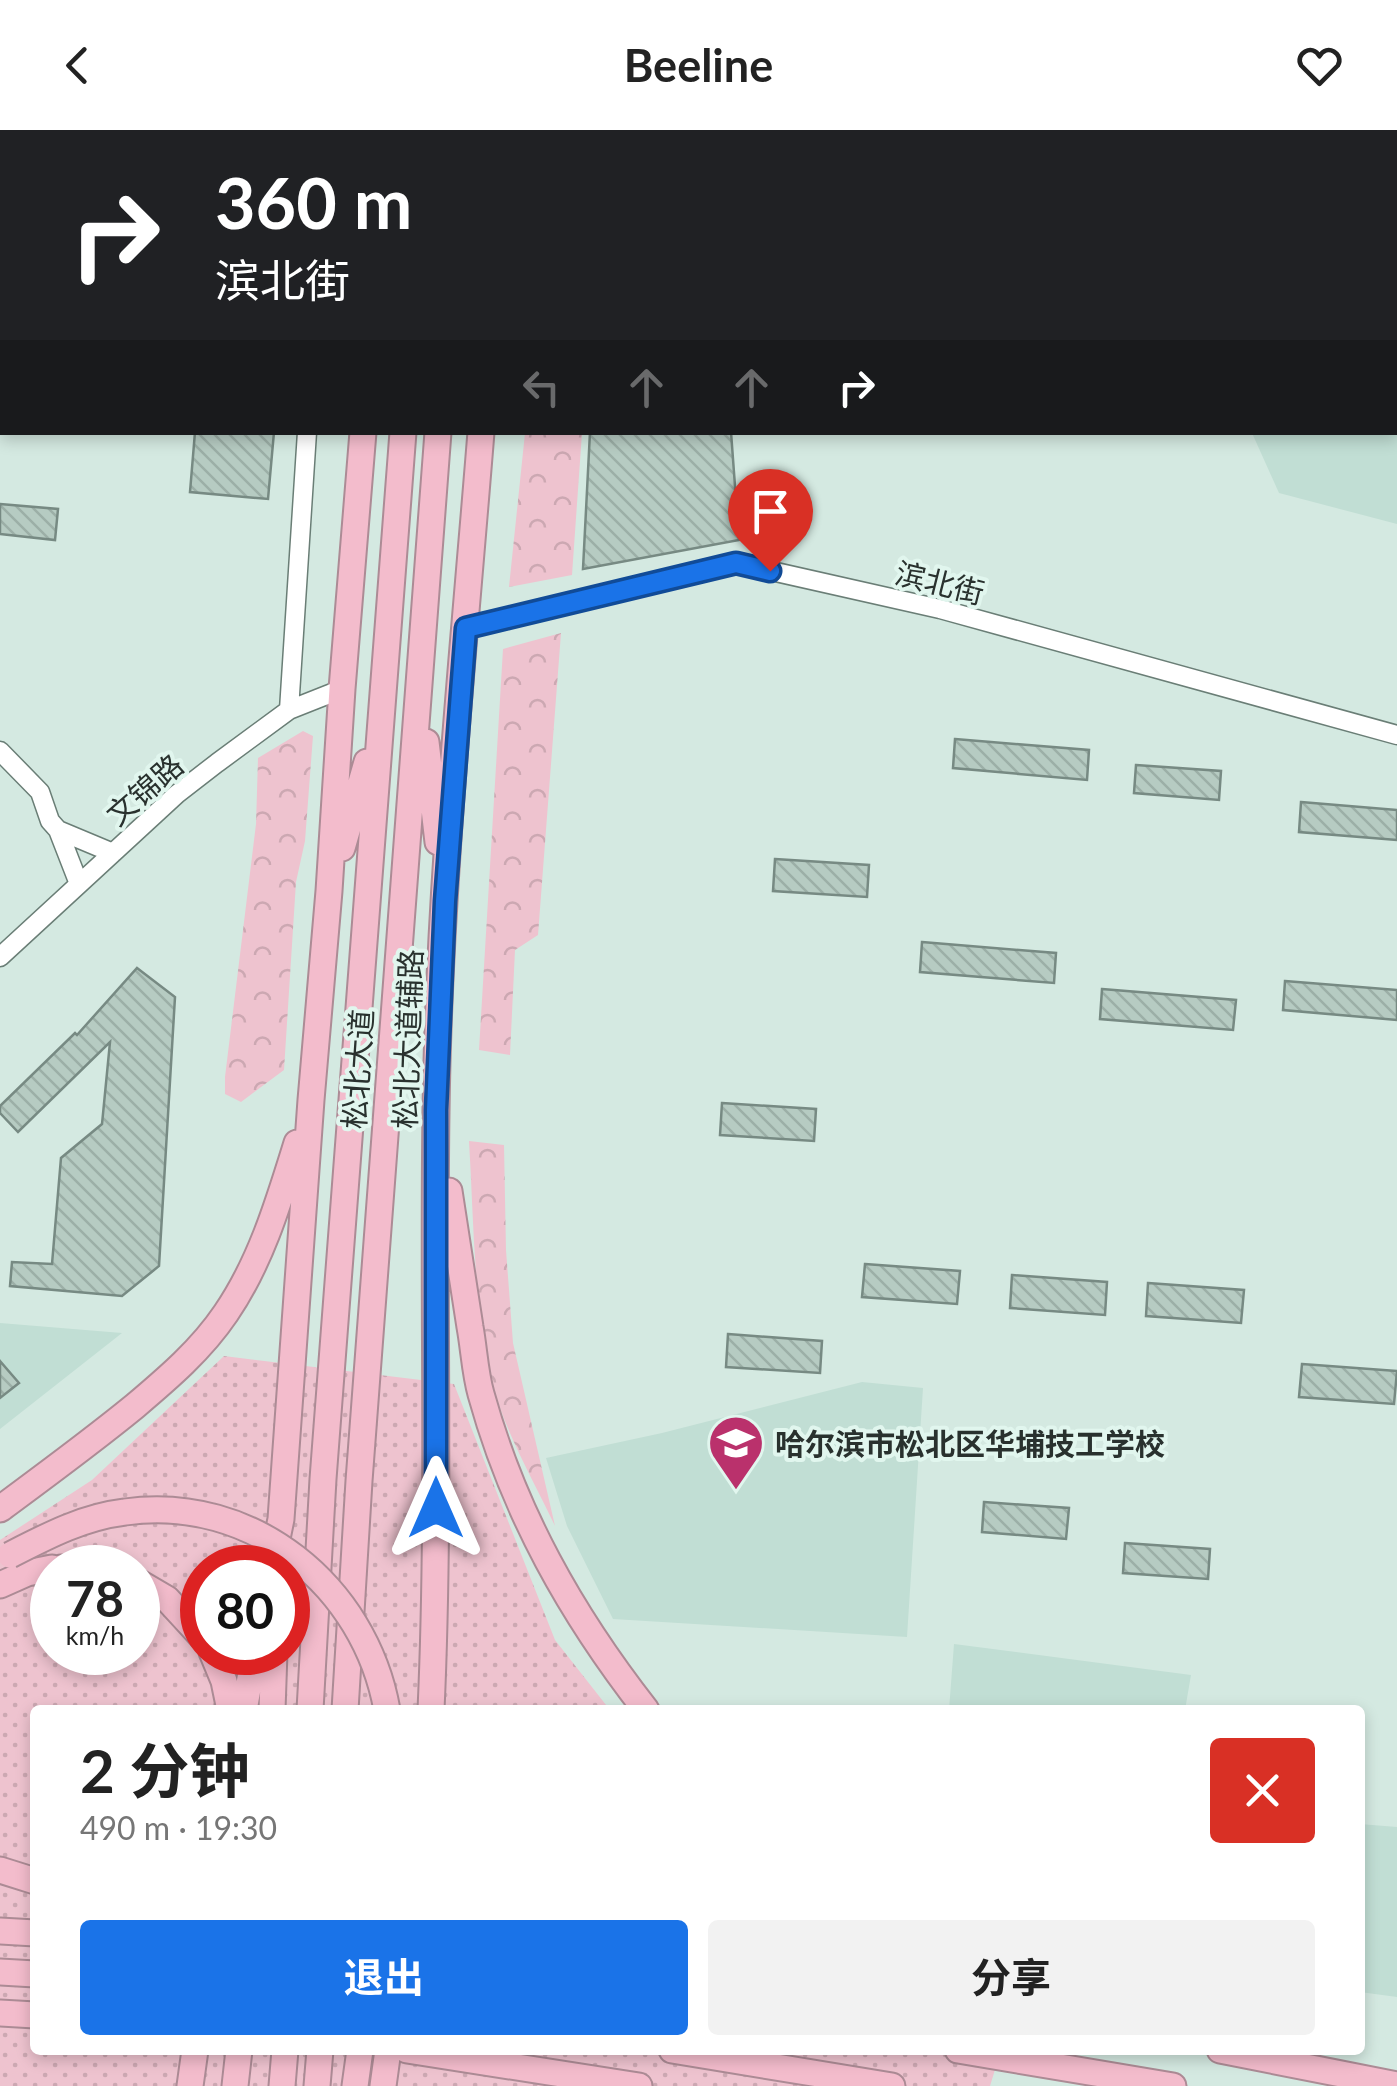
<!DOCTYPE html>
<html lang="zh">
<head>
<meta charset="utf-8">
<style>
	:root { --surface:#fff; --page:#f2f2f2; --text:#222; --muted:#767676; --accent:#1a73e8 }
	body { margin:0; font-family:Lato,"Noto Sans SC",sans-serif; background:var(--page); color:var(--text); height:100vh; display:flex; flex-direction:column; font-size:38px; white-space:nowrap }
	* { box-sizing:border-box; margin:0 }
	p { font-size:32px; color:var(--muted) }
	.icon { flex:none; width:55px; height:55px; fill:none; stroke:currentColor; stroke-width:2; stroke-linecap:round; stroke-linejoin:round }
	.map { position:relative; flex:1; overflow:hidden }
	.panel { position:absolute; left:30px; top:1575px; width:1335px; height:350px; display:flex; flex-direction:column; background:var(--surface); border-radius:10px; box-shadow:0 5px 15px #0003 }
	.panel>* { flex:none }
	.hud { position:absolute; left:0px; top:0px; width:1398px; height:305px; box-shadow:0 5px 15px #0003; background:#202124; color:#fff; overflow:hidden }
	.speed { position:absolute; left:30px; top:1415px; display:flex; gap:20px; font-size:50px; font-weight:700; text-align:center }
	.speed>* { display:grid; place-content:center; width:130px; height:130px; border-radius:50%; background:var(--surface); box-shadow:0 5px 15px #0003; line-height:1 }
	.speed small { font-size:25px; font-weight:400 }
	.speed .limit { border:15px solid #d22; background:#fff; color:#111 }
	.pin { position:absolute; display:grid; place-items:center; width:85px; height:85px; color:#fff; margin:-102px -42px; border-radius:50% 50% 50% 0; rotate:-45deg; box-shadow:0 0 10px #0007 }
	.pin .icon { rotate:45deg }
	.me { position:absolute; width:110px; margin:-55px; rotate:0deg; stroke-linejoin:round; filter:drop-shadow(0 0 8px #0008) }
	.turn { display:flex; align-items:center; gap:35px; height:210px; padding:0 50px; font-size:45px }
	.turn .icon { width:130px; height:130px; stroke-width:2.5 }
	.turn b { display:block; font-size:70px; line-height:85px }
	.lanes { display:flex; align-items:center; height:95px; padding:0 50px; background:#0003; justify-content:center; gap:50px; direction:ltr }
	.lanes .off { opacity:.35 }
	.round { display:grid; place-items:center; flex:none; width:105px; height:105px; border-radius:10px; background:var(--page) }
	.headline { display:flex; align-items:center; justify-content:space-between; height:170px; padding:0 50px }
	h1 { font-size:60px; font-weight:700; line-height:75px }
	.action { display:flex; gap:20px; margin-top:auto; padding:20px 50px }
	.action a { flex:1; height:115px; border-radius:10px; background:var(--accent); color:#fff; font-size:40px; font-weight:700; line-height:115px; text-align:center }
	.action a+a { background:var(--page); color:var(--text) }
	header { display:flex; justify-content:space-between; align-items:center; height:130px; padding:0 50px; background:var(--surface); font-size:45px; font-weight:700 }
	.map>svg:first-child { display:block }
</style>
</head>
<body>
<header><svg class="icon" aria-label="back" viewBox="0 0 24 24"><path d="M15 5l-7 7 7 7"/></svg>Beeline<svg class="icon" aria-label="heart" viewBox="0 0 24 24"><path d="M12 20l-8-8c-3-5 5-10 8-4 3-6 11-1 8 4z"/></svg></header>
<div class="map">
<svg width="1397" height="1956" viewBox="0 0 1397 1956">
	<defs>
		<pattern id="forest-crowns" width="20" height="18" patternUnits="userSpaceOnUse" patternTransform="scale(2.5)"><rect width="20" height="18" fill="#eec3cf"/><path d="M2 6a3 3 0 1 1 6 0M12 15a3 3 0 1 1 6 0" fill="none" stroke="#cca8b2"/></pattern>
		<pattern id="garden-dots" width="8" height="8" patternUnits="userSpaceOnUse" patternTransform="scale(2.5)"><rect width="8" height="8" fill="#eec3cf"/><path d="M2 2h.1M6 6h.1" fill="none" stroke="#cca8b2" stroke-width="1.8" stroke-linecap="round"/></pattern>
		<pattern id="building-back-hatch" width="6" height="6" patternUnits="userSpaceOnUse" patternTransform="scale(2.5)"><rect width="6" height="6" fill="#b6cbc2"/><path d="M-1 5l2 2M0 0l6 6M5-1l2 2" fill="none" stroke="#9cafa7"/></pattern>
	</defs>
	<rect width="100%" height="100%" fill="#d4e9e1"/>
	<path fill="#c1ded4" d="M1265 0H1397V394L1279 363 1252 303 1395 302V2H1265Z
		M0 1193 122 1203 0 1299Z
		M862 1252 923 1258 907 1507 613 1489 567 1396 546 1328 662 1303Z
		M954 1514 1191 1545 1185 1580H949Z
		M1360 1694 1397 1697V1867L1360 1862Z"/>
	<path fill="url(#forest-crowns)" d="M525 303H582L572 445 509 457Z
		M561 503 538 805 515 820 510 925 479 920 503 519Z
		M303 601 313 606 305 711 296 752 284 940 241 972 225 964V947L256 694 258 628Z
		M469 1011 504 1015 506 1120 513 1213 555 1396C535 1353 504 1300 493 1255 473 1176 474 1092 469 1011Z"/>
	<path fill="url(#garden-dots)" fill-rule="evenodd" d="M224 1226 454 1254 555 1510 610 1580H35V1920H1001L990 1956H0V1410L92 1350ZM52 1438H138V1522H52ZM202 1438H288V1522H202Z"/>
	<path fill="url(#building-back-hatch)" stroke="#778a83" stroke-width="2.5" d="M195 302H274L268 369 190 362Z
		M590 302H731L739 410 583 439Z
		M0 374 58 379 55 410 0 404Z
		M955 609 1089 620 1087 650 953 638Z
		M1136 635 1221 641 1219 670 1134 663Z
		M1301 672 1397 680V710L1299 702Z
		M775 729 869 735 867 767 773 761Z
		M922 812 1056 823 1054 853 920 842Z
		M137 838 175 867 159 1136 122 1166 10 1156 12 1132 52 1134 61 1028 102 994 110 912 18 1002 0 983V976L75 903 77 905Z
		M1285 851 1397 860V890L1283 880Z
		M1102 859 1236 870 1233 900 1100 889Z
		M722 973 816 979 814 1011 720 1005Z
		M865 1134 960 1141 957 1174 862 1167Z
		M1012 1145 1107 1152 1105 1185 1010 1178Z
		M1148 1153 1244 1160 1241 1193 1146 1186Z
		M728 1204 822 1211 820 1243 726 1237Z
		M0 1231 19 1253 0 1268Z
		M1302 1234 1397 1241 1394 1274 1299 1267Z
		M984 1372 1069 1378 1066 1409 982 1402Z
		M1125 1413 1210 1419 1208 1449 1123 1443Z"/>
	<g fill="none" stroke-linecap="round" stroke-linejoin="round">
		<path stroke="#b2c4bd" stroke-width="25" stroke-dasharray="25 12" stroke-linecap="butt" d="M426 2 427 0
			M462 2V0"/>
		<g stroke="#6a7e76" stroke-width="21">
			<path id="minor" d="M308 0V2
				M139 2 140 0
				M466 499 736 433 940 479 1397 605
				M289 580 307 302
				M0 621 40 662 50 691 58 700
				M79 754 58 700 113 723
				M0 827 177 664 217 633 289 580 342 559"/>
		</g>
		<g stroke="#ac8b95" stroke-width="29">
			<path id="highway" d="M375 0V2
				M513 2V0
				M426 612 438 712
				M342 718 367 632
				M449 1061C456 1106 463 1151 470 1197 474 1219 475 1243 481 1264 514 1383 571 1484 646 1580
				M0 1379C46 1345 91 1312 135 1276 168 1248 201 1220 226 1183 261 1132 279 1071 297 1013
				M61 1438H77
				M271 1438 281 1389 311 970 329 761 342 559 363 302
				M138 1452 167 1469 202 1507
				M0 1455 27 1443 52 1438
				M212 1522 224 1551 230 1580
				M244 1580 255 1522
				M272 1580 274 1522
				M310 1580 323 1349 403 302
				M345 1580 359 1351 438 302
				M431 1580C440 1381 433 1181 436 982 439 755 463 528 481 302
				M0 1740 35 1751
				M0 1801 35 1803
				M0 1842 35 1844
				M0 1883 35 1885
				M407 1920 639 1956
				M672 1920 892 1956
				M958 1920 1173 1956
				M1220 1920 1397 1955
				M190 1956 195 1920
				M235 1956 239 1920
				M282 1956 285 1920
				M317 1956 320 1920
				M355 1956 360 1920
				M383 1956 388 1920"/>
		</g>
		<use href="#minor" stroke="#fff" stroke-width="18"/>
		<use href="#highway" stroke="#f3bccc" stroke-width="25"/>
		<g stroke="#ac8b95" stroke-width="29" stroke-linecap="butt">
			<path id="highway-bridge" d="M10 1425C47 1406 83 1387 125 1382 252 1364 365 1456 387 1580"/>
		</g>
		<use href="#highway-bridge" stroke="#f3bccc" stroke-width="25"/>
	</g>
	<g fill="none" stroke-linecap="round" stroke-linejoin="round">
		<g stroke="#114b97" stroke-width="25">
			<path id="route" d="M436 1378V980L445 771 466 498 736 433 770 441"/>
		</g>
		<use href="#route" stroke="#1a73e8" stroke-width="18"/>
	</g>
	<defs>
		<g id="school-pin" transform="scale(2.875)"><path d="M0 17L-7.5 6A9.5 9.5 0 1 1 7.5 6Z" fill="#ba316c" stroke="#e1f6ee"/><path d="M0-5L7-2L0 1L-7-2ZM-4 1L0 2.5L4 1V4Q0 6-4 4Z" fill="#fff"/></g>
	</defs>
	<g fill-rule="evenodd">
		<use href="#school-pin" x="736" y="1313"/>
	</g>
	<g text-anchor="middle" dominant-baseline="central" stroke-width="8" stroke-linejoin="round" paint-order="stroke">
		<g font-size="30" fill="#29312e" stroke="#e1f6ee">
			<text transform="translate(940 452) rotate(14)">滨北街</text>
			<text transform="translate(144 659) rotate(-41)">文锦路</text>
			<text transform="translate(407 909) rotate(-88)">松北大道辅路</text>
			<text transform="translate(357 939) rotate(-86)">松北大道</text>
		</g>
		<g font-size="30" font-weight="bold" fill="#29312e" stroke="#e1f6ee" text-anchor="start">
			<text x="775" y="1313">哈尔滨市松北区华埔技工学校</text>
		</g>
	</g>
</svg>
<div class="speed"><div>78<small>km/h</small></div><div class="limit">80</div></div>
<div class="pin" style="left:770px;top:441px;background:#d93025"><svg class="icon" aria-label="arrive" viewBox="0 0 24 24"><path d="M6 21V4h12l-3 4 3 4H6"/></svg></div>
<svg class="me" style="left:436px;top:1378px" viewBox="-20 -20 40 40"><path d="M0-17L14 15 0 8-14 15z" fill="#1a73e8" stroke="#fff" stroke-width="4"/></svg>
<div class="hud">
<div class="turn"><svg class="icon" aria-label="right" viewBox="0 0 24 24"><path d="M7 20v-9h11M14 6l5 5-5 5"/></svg><div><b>360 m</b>滨北街</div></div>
<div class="lanes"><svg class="icon off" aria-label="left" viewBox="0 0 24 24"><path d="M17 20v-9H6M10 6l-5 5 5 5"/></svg><svg class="icon off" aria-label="ahead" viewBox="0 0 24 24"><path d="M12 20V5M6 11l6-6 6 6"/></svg><svg class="icon off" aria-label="ahead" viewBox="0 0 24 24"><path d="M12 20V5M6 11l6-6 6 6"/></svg><svg class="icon" aria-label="right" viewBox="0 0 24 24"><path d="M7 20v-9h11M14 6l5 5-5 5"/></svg></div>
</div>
<section class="panel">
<div class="headline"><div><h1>2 分钟</h1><p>490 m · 19:30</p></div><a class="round" style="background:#d93025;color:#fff"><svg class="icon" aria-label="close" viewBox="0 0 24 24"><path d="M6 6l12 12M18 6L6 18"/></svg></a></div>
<div class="action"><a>退出</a><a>分享</a></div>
</section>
</div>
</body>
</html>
